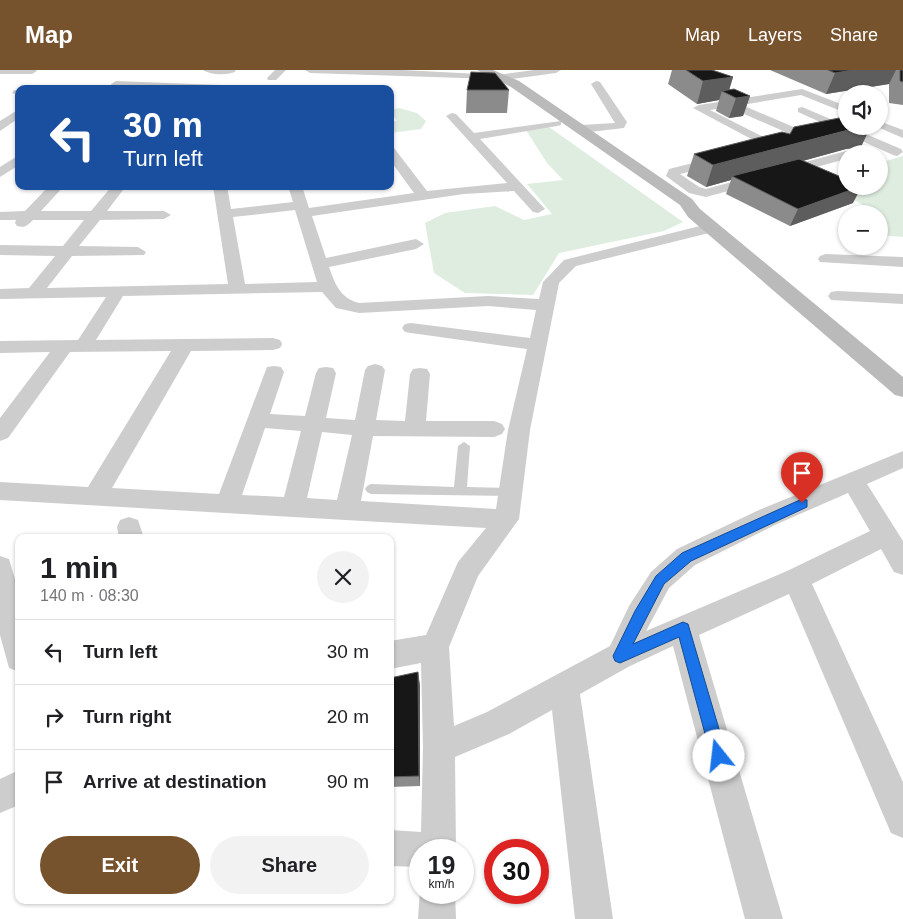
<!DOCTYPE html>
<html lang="en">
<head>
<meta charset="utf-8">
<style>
	:root { --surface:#fff; --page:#f2f2f2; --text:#202124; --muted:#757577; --line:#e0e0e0; --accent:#76522d }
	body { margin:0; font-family:Helvetica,sans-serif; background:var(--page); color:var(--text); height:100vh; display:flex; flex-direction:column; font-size:19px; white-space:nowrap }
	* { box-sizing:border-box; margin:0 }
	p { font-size:16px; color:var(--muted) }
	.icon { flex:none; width:28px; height:28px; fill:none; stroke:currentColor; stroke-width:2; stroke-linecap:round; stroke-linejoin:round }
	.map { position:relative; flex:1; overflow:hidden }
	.side { position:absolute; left:15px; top:464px; width:379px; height:370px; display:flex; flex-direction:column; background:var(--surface); border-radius:10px; box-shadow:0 1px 4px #0004 }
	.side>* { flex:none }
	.banner { position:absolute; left:15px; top:15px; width:379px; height:105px; border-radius:10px; box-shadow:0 1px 4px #0004; background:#1a4fa0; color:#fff; overflow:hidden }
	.tools { position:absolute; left:838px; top:15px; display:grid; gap:10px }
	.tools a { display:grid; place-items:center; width:50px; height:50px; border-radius:50%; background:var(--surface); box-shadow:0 1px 4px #0004; font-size:25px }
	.speed { position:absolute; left:409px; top:769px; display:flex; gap:10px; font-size:25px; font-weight:700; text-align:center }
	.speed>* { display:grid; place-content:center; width:65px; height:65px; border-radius:50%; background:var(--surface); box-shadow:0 1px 4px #0004; line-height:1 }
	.speed small { font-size:12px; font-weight:400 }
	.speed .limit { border:8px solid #d22; background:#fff; color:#111 }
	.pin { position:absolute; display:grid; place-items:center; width:42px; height:42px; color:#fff; margin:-51px -21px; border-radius:50% 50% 50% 0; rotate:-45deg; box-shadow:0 0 5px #0007 }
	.pin .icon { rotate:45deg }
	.me { position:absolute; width:55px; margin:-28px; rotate:344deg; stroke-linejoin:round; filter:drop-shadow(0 0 4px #0008) }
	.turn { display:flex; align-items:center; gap:18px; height:105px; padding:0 25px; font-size:22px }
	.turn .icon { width:65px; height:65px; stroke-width:2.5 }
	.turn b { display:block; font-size:35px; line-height:42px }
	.round { display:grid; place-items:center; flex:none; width:52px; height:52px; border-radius:26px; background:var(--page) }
	.head { display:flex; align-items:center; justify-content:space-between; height:85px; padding:0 25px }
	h1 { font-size:30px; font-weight:600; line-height:38px }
	.button { display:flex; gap:10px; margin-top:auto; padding:10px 25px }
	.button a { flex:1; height:58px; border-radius:30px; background:var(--accent); color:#fff; font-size:20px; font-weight:600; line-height:58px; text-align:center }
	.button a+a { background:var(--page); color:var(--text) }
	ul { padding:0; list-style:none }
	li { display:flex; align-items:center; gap:15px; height:65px; padding:0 25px; border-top:1px solid var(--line) }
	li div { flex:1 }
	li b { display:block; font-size:19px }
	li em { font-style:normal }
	header { display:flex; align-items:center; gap:30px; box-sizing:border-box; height:70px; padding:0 25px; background:var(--accent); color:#fff }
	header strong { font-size:24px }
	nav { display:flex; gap:28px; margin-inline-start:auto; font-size:18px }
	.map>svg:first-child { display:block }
</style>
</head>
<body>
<header>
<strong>Map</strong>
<nav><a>Map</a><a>Layers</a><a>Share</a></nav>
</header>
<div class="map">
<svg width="903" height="849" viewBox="0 0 903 849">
	<rect width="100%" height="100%" fill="#fff"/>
	<path fill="#dfede0" d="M399 38 417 43 426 51 421 59 390 63V52L397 51 390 40Z
		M549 57 683 152 664 161 559 183 533 225 465 223 434 203 425 153 445 143 495 136 524 150 552 144 527 114 563 110 547 93 526 60Z
		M903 86V167L879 165V144H859L867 137 818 111 846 103V116H879V93Z"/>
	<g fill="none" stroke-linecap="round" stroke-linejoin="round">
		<path fill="#cdcdcd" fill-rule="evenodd" d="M14 20 19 21V25L12 23Z
			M464 372 470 376 467 417 511 418 515 420 517 423 515 426 371 424 367 422 365 419 367 416 371 414 454 417 458 376Z"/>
		<path fill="#cdcdcd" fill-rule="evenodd" d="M0 0H36L37 1 32 4H0Z
			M203 0H235L236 1C229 6 210 5 203 0Z
			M275 0H286L276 10H268L267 8Z
			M305 0H402L498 5 534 0H561L556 3 498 11 494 9 310 3Z
			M116 11 245 16 250 19 112 16 111 14Z
			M596 11 600 12 627 52 624 58 581 63 575 59 581 55 615 53 591 14Z
			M802 19 846 36V43L801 25 742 35 810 64 812 67 810 70 806 71 728 37 710 40 787 79 789 82 787 85 783 86 693 38 699 35Z
			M802 37 901 79 903 82 897 86 893 85 798 42V38Z
			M19 39V48L0 61V51Z
			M452 43 456 44 474 63 561 51V55L557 56 480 69 545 139 538 143 533 142 514 121 464 124 312 146 326 188 416 169 424 174 416 179 329 197C335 214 340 228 359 233L488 226 539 229 543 212 564 190 712 153 720 158 717 161 576 196 559 213 530 360 519 449 478 506 449 577 454 656 487 642 610 576 629 536 651 502 677 479 759 440 903 381V398L867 414 903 471V505L894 502 881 479 812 514 903 712V768L891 763 789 524 699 565 783 849H745L673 576 630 596 580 624 613 849H575L552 640 509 664 455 687 456 780H420V797L390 796V760L421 762 423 678 421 593 390 599V571L426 565 458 492 486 458 0 430V412L88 417 171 281 70 282 8 368 0 371V348L50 282 0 283V271L78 270 106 227 0 229V219L29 218 55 186 0 185V175L63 176 84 150H33C27 156 25 158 17 156L15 153 16 150H0V142L25 141 49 116H64L41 141H91L112 116H126L107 141H164L171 145 164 149 100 150 79 176 138 177 146 182 144 185 72 186 47 218 228 214 213 116H227L231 139 293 132 288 116H302L309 138 414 123 390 90V77L394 78 427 121 507 113 448 48 446 46ZM295 140 317 212 245 214 233 147ZM322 222 336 238 359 243 488 236 536 240 530 268 411 253 405 254 402 258 405 262 411 263 527 279 508 360 496 439 361 431 373 366 494 367 502 364 505 359 502 354 494 351H426L430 304 427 299 420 298 413 299 410 304 405 351 376 350 385 300 382 296 375 294 368 296 365 300 355 350 326 348 336 303 333 298 326 297 319 298 316 303 305 346 270 344 284 302 281 297 274 296 267 297 219 424 112 418 191 281 273 280 280 278 282 274 280 270 273 268 96 270 123 226ZM265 358 301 361 284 427 242 425ZM322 362 352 365 337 430 307 428ZM848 423 870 461 787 501 646 561 669 518 695 495 777 454Z
			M879 51 903 60V68L875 56H879Z
			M846 81 851 84H846V89L706 127 689 123 666 106 669 99 721 86 726 87 727 90 726 93 680 104 699 117 706 119Z
			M19 85V95L0 107V97Z
			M826 184 903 187V197L820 192 818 189 820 186Z
			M837 221 903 224V234L831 230 828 226 831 222Z
			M129 447 138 450 144 468H119L117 457 120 450Z
			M0 486 9 489 19 522V602L9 598 0 565Z
			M19 700V735L0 743V709Z
			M420 819V822H455L456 849H418Z"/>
		<path fill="#bababa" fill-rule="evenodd" d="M477 0H493L519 11 692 129 700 139 903 307V327L895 325 688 147 680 135 511 17Z"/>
	</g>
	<path fill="#8b8b8b" d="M672 0H712L733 7 729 20 750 26 743 46 729 48 716 41 719 30 697 34 668 14Z
		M770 0H903V35L889 33V14L826 24Z
		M467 20H509L507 43H466Z
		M861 77 846 79 803 91 853 133 790 156 726 124 731 110 706 117 687 106 694 84Z
		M418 602 420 616V716L390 717V608Z"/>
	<path fill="#5d5d5d" d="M853 0H896L889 14 826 24 835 3Z
		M733 7 728 24 722 21 719 30 697 34 703 11Z
		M750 26 743 46 729 48 736 28Z
		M871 56 861 77 846 79 737 109 732 106 731 110 706 117 713 95 856 58Z
		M862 116 853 133 790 156 798 139Z
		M418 602 420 616V716L419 706Z"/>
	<path fill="#171717" stroke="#5d5d5d" d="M686 0H712L733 7 703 11Z
		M828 0H853L835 3Z
		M900 0H903V12L900 11Z
		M471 2 495 3 509 20H467Z
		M734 19 750 26 736 28 722 21Z
		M844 47H846V56H871L856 58 713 95 694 84 757 68 782 62 790 64 794 57Z
		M799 89 846 109V116H862L798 139 732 106Z
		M418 602 419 706 390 707V608Z"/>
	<path fill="#1a73e8" stroke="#114b97" d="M802 429 807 430V437L691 491 664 514 633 574 683 552 688 554 727 686 724 691 719 693 713 691 711 686 679 567 620 593 615 591 613 586 635 541 656 506 682 483Z"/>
</svg>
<div class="tools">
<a><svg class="icon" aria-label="sound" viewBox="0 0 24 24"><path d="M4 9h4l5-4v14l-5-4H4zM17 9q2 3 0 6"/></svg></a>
<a>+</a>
<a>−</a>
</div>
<div class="speed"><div>19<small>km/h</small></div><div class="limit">30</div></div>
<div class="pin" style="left:802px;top:433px;background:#d93025"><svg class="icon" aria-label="arrive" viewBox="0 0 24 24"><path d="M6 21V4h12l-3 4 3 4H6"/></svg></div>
<svg class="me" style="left:719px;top:686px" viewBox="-20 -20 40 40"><circle r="19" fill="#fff"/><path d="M0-13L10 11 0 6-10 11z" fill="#1a73e8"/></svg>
<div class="banner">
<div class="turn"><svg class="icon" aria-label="left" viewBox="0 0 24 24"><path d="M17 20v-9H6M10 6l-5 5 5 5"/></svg><div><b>30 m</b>Turn left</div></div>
</div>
<section class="side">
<div class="head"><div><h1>1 min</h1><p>140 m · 08:30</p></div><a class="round"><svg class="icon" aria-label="close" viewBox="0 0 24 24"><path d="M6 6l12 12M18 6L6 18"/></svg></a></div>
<ul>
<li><svg class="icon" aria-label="left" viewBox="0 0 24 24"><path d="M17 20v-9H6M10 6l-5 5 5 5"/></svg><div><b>Turn left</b></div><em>30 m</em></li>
<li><svg class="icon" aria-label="right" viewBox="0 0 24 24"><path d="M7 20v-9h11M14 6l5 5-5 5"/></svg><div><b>Turn right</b></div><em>20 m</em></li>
<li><svg class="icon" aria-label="arrive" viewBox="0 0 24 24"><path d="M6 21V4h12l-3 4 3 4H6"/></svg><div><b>Arrive at destination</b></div><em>90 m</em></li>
</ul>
<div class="button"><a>Exit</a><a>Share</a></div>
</section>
</div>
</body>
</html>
